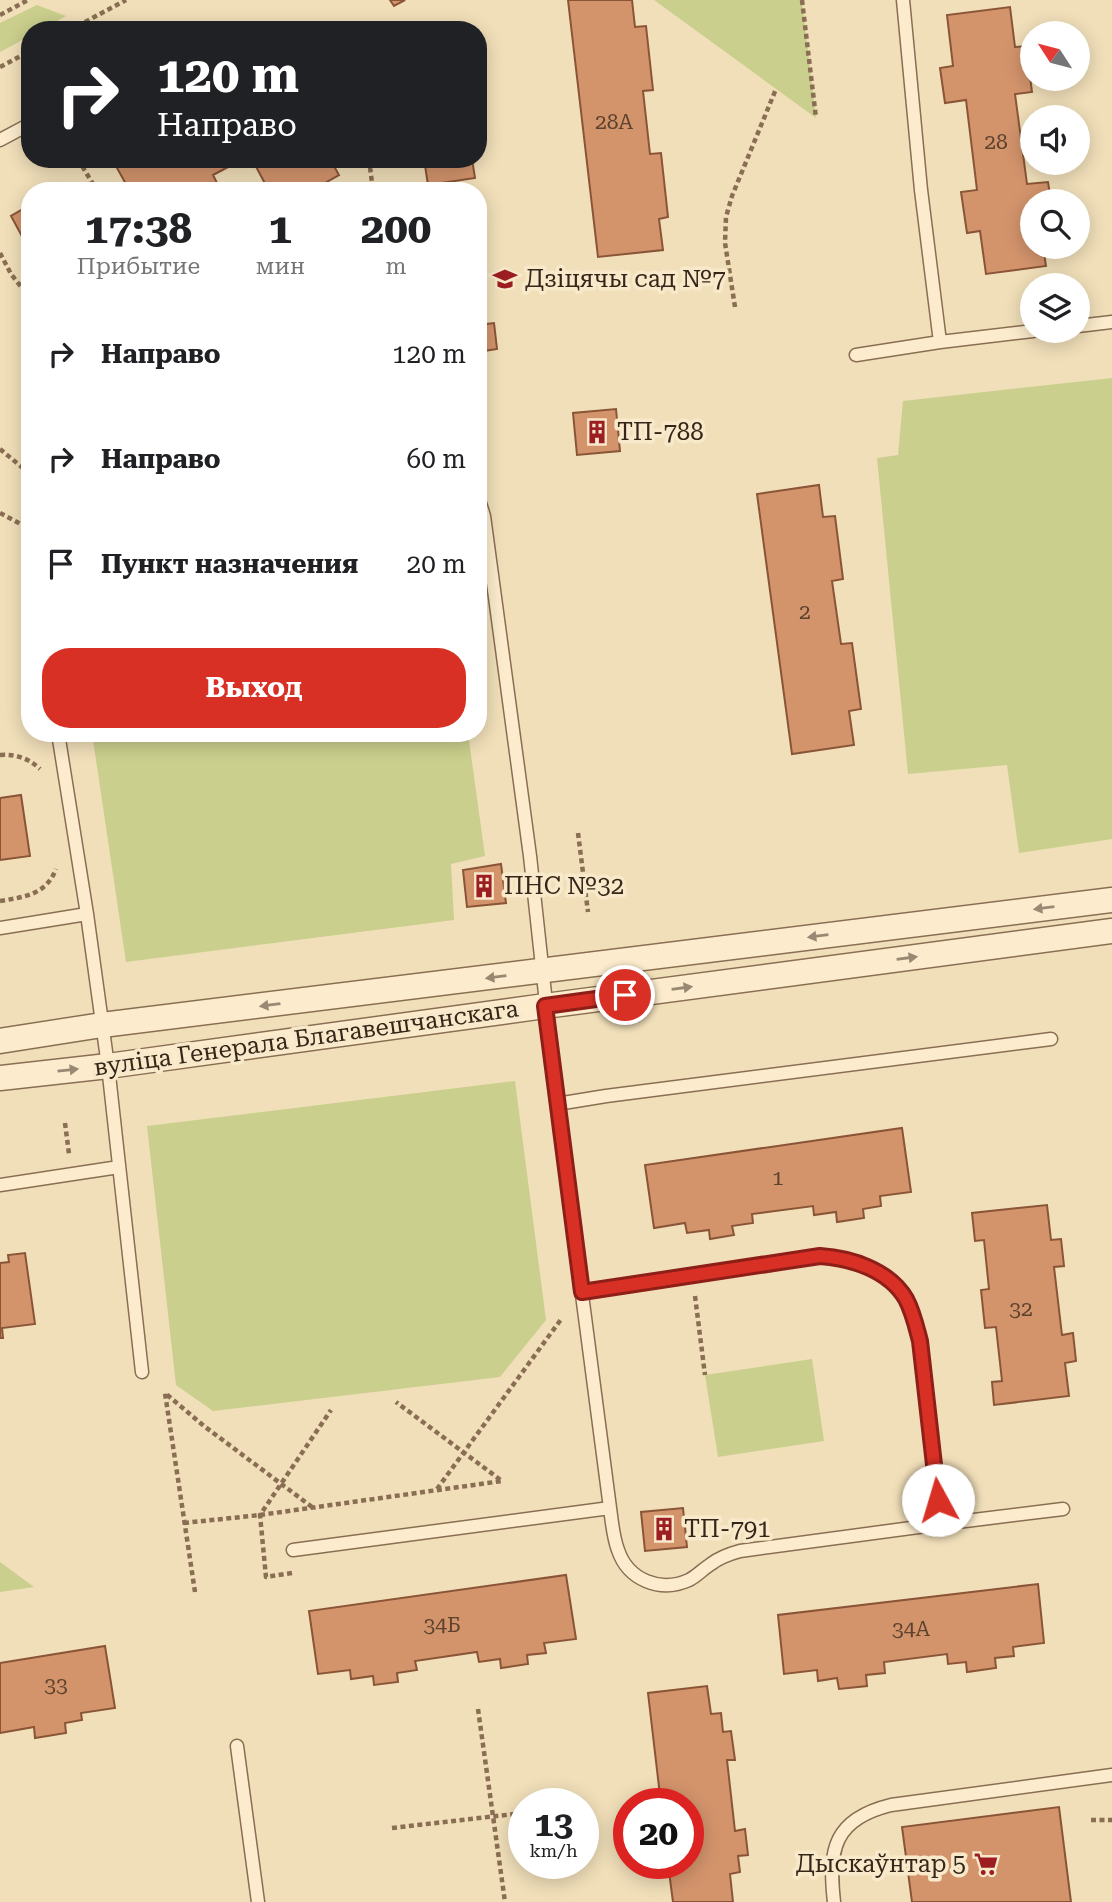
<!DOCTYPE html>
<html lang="ru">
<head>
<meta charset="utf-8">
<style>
	:root { --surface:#fff; --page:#f6f6f6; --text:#202124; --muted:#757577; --accent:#d93025 }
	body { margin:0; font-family:"Roboto Serif",serif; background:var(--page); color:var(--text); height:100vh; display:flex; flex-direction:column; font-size:26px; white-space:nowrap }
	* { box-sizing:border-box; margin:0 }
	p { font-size:23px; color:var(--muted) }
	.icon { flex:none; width:38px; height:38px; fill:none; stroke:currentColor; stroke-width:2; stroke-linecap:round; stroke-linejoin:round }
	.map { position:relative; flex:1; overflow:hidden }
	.details { position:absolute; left:21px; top:182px; width:466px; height:560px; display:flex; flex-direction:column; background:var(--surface); border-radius:28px; box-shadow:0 4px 18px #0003 }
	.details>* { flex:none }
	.guide { position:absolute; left:21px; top:21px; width:466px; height:147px; border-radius:28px; box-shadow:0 4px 18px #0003; background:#202124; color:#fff; overflow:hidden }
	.needle { width:46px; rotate:306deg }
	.buttons { position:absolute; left:1020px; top:21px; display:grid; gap:14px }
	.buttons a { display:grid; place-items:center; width:70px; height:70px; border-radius:50%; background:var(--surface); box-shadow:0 4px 18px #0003; font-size:35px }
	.speed { position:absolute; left:508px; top:1788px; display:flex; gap:14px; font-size:35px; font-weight:700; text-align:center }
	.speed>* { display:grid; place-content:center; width:91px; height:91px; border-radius:50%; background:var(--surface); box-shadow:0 4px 18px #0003; line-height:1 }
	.speed small { font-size:18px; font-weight:400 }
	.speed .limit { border:10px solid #d22; background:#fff; color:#111 }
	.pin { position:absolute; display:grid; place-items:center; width:60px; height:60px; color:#fff; margin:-30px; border:4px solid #fff; border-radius:50%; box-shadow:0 2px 7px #0007 }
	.me { position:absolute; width:77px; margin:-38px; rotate:354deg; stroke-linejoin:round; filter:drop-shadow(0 0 5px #0008) }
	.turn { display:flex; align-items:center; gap:24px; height:147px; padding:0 21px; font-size:32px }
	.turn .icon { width:91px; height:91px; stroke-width:2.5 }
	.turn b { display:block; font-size:49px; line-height:60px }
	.eta { display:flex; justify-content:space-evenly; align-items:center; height:119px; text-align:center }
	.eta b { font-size:42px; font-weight:700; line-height:49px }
	.primary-button { display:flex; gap:14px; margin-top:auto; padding:14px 21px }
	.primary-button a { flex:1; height:80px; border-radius:28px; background:var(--accent); color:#fff; font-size:28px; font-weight:700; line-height:80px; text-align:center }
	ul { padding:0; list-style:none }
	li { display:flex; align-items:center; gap:21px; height:105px; padding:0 21px }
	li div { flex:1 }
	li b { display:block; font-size:26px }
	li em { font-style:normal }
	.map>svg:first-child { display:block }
</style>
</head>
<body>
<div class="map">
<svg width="1112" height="1902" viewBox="0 0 1112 1902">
	<rect width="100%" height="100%" fill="#f1dfb9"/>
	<path fill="#cacf8d" d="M654 0H802L816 118Z
		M37 5 66 16 41 30H30V36L0 52V23Z
		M1112 378V839L1019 853 1007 765 908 774 877 458 898 455 903 401Z
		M92 733H468L485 856 451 864 454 920 126 962Z
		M515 1081 546 1320 500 1377 213 1411 176 1385 147 1126Z
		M812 1359 824 1441 718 1457 705 1375Z
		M0 1562 34 1587 0 1592Z"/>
	<path fill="#d3946c" stroke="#8a5537" stroke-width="2" d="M390 0H405L394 6Z
		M568 0H632L635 27 646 26 653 90 643 91 650 154 661 153 668 217 659 219 663 250 598 257Z
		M1010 7 1015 47 1026 46 1032 92 1015 94 1027 184 1048 182 1051 201H1032V247H1043L1046 266 986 274 980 231 967 233 961 192 977 190 966 100 945 103 940 68 953 66 947 15Z
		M112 159H243L213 175 221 191H113L126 184Z
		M252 159H330L339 175 316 188 318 191H269Z
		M424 159H472L475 178 428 185Z
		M30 205V251L11 216Z
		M478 238H481L485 264 478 265Z
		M494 323 497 349 478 352V325Z
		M616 409 620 451 577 455 573 413Z
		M819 485 823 517 835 516 843 579 832 581 841 644 852 643 861 709 849 711 854 745 792 754 757 494Z
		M21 795 30 856 0 860V798Z
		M501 864 506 903 467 907 463 870Z
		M902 1128 911 1192 880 1196 881 1206 863 1209 864 1218 837 1222 836 1212 814 1215 813 1206 752 1214 753 1223 732 1226 734 1235 710 1239 709 1230 687 1233 685 1223 654 1228 645 1165Z
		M1047 1205 1051 1240 1061 1239 1064 1266 1054 1267 1062 1335 1073 1333 1076 1361 1065 1363 1069 1396 994 1405 992 1382 1002 1381 996 1327 985 1328 981 1290 989 1289 984 1240 975 1241 972 1213Z
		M25 1253 35 1324 2 1328 3 1338H0V1263L9 1262 8 1255Z
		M683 1508 687 1547 645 1551 641 1512Z
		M566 1575 576 1639 544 1643 546 1653 527 1655 528 1664 501 1668 500 1659 479 1662 477 1652 415 1661 417 1670 397 1673 398 1682 374 1685 373 1676 351 1679 350 1670 318 1674 309 1611Z
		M1038 1584 1044 1643 1013 1647 1014 1656 995 1658 996 1668 967 1672 966 1662 948 1664 947 1654 884 1662 885 1673 866 1675 867 1686 839 1689 837 1678 818 1681 817 1670 784 1674 778 1615Z
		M105 1646 115 1708 81 1713 82 1720 65 1723 66 1733 35 1738 34 1727 0 1733V1663Z
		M707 1686 711 1714 721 1713 723 1732 731 1731 735 1760H727L735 1831 745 1829 748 1855 738 1856 740 1872 730 1874 733 1902H673L668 1864H688V1804H661L648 1693Z
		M1059 1807 1071 1902H912L902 1827Z"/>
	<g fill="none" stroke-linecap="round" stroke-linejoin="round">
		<g stroke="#896e53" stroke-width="15">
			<path id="service" d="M903 0 921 190 940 342
				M0 140 30 124
				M1078 326 1112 322
				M856 355 940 342 1033 331
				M58 733 87 914 108 1066 142 1372
				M0 928 87 914
				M557 1104 606 1096 1051 1039
				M0 1185 119 1167
				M582 1292 820 1256C851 1258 889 1270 906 1299 913 1312 916 1327 920 1341L941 1524 740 1551C729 1554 720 1557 711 1564 703 1569 697 1576 689 1580 660 1593 628 1580 618 1550 613 1537 612 1522 610 1508
				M941 1524 1063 1509
				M293 1550 610 1508 557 1104 530 856 484 516 478 497
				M237 1746 258 1902
				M834 1902C828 1849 834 1819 891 1805L1112 1775"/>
		</g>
		<g stroke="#896e53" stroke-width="27">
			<path id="minor" d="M0 1041 102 1025 1112 900
				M0 1078 108 1066 545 1006 1112 931"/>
		</g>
		<path stroke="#896e53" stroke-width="4.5" stroke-dasharray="5 3.5" stroke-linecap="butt" d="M802 0 816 118
			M0 15 28 0
			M70 30 126 0
			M0 67 30 51
			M78 159 97 191
			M369 159 373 191
			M0 253 11 274 30 298
			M735 307 725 243 726 217 732 196 776 89
			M0 449 30 474
			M0 513 30 529
			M0 755C16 754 28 758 40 769
			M578 833 588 912
			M0 901C24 897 46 895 56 869
			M65 1123 69 1154
			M695 1296 705 1375
			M437 1489 562 1318
			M184 1523 260 1515 502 1481 396 1402
			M292 1573 266 1577 260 1515 331 1410
			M195 1592 165 1393 204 1426 312 1507
			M478 1709 505 1902
			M1091 1820H1112
			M392 1828 523 1813"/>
		<use href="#service" stroke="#fceccd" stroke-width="12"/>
		<use href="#minor" stroke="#fceccd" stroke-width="24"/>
	</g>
	<defs><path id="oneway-solid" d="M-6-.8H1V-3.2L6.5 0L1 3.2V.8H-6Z" transform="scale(1.75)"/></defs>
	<g fill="#998973">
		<use href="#oneway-solid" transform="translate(1044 908) rotate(173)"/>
		<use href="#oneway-solid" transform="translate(818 936) rotate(173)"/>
		<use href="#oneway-solid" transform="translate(907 958) rotate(-8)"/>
		<use href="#oneway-solid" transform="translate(496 977) rotate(173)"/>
		<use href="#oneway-solid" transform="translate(682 988) rotate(-8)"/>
		<use href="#oneway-solid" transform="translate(270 1005) rotate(173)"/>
		<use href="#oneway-solid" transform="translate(68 1070) rotate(-6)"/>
	</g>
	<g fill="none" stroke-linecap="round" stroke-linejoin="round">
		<g stroke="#8d1f18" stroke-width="18">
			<path id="route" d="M625 995 545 1006 582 1292 820 1256C851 1258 889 1270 906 1299 913 1312 916 1326 920 1341L938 1500"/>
		</g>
		<use href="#route" stroke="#d93025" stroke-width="12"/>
	</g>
	<defs>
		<g id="school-bare" transform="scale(1.89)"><path d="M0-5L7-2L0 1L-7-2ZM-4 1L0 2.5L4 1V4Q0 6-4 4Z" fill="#9c1e23" stroke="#f8e9ca" stroke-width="2.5" paint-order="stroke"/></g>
		<g id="building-bare" transform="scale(1.89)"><path d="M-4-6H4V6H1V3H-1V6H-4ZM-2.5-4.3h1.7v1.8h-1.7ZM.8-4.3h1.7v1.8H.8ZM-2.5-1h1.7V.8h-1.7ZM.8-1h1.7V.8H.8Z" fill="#9c1e23" stroke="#f8e9ca" stroke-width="2.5" paint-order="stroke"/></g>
		<g id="supermarket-bare" transform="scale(1.89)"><path d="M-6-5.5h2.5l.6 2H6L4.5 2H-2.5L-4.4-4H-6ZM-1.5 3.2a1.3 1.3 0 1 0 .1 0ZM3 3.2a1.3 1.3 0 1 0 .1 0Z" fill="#9c1e23" stroke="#f8e9ca" stroke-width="2.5" paint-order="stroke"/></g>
	</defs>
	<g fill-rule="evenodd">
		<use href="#school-bare" x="505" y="279"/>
		<use href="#building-bare" x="597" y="432"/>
		<use href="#building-bare" x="484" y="886"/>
		<use href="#building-bare" x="664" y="1529"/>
		<use href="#supermarket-bare" x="986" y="1864"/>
	</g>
	<g text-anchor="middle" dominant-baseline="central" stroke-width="7" stroke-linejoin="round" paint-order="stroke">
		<g font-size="21" fill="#5d422e">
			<text x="614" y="122">28А</text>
			<text x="996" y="142">28</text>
			<text x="805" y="612">2</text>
			<text x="778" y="1178">1</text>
			<text x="1021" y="1309">32</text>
			<text x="442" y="1625">34Б</text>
			<text x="911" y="1629">34А</text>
			<text x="56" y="1685">33</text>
		</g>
		<g font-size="24" fill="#362619" stroke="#f8e9ca" text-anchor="start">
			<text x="525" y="279">Дзіцячы сад №7</text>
			<text x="617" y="432">ТП-788</text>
			<text x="504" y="886">ПНС №32</text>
			<text x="684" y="1529">ТП-791</text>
			<text x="966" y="1864" text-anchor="end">Дыскаўнтар 5</text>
		</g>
		<g font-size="24" fill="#362619" stroke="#f8e9ca">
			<text transform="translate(306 1038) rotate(-8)">вуліца Генерала Благавешчанскага</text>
		</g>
	</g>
</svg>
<div class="buttons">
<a><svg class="needle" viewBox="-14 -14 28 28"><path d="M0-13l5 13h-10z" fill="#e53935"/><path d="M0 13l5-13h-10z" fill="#757577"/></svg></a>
<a><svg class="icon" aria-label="sound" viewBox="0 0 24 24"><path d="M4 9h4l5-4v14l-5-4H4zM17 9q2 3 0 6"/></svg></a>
<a><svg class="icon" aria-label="search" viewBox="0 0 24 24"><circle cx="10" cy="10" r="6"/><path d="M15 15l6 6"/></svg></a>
<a><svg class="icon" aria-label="layers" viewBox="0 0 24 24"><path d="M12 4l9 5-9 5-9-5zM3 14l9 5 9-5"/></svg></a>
</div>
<div class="speed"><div>13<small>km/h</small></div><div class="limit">20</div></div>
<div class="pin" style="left:625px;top:995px;background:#d93025"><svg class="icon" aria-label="arrive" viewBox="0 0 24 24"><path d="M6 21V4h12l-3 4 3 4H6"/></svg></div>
<svg class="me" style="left:938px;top:1500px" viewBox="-20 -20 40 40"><circle r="19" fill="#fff"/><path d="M0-13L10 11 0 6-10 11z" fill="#d93025"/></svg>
<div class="guide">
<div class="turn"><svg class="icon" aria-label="right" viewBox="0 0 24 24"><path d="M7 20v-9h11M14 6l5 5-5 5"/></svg><div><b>120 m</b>Направо</div></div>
</div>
<section class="details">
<div class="eta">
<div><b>17:38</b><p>Прибытие</p></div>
<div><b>1</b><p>мин</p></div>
<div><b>200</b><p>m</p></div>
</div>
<ul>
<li><svg class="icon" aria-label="right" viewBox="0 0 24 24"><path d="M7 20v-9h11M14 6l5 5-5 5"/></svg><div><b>Направо</b></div><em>120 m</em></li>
<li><svg class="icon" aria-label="right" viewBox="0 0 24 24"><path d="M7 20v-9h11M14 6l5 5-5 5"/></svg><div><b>Направо</b></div><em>60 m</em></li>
<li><svg class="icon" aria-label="arrive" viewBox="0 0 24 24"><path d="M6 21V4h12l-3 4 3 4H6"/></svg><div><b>Пункт назначения</b></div><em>20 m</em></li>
</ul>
<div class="primary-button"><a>Выход</a></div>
</section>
</div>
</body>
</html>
